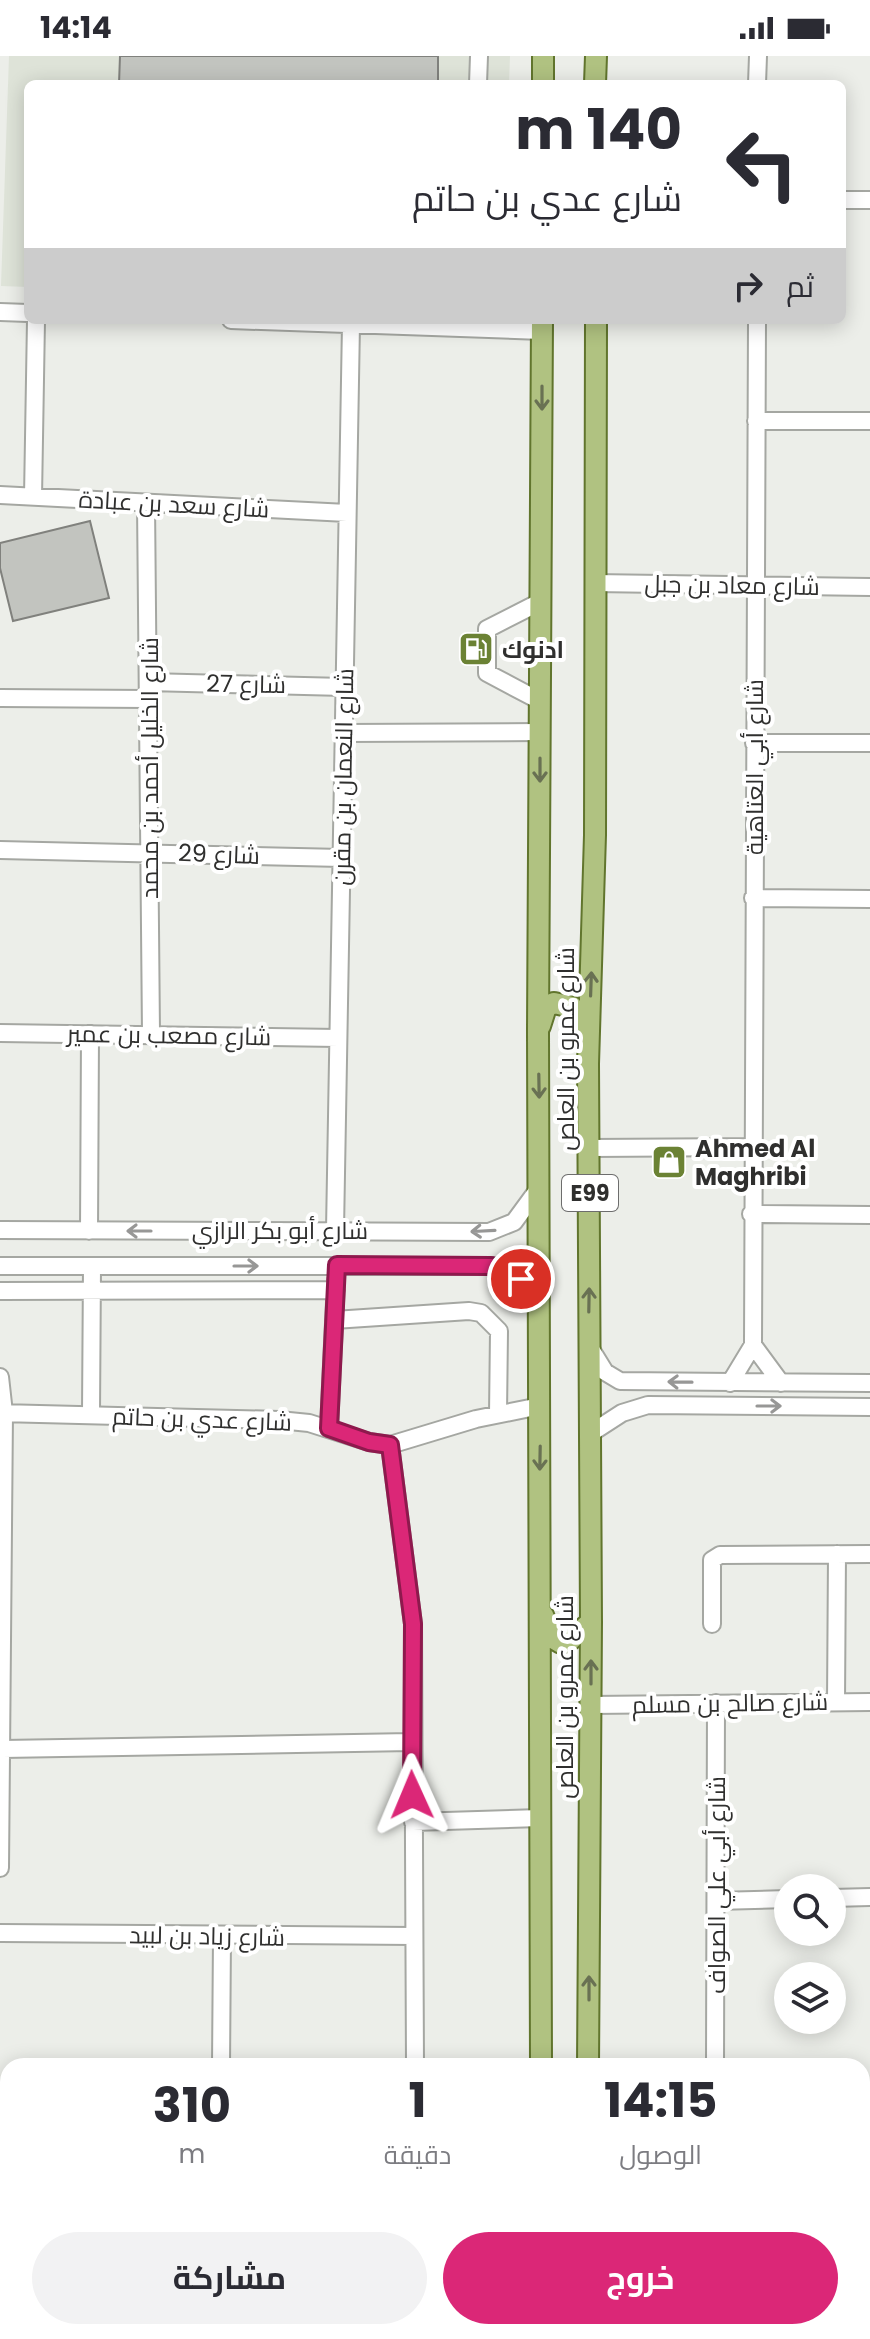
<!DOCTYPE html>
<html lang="ar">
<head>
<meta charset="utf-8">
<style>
	:root { --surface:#fff; --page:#f2f2f3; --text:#2b2b33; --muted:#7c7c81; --accent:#db2777 }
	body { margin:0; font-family:Poppins,Cairo,sans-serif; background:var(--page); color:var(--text); direction:rtl; height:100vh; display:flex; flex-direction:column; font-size:30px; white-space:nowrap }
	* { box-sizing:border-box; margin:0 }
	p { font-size:26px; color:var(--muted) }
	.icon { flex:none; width:44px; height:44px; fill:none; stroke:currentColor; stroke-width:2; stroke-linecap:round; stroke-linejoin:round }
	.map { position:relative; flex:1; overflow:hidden; direction:ltr }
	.sheet { position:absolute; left:0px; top:2002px; width:870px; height:282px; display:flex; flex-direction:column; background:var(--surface); border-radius:24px 24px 0 0; box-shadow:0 4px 20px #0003; direction:rtl }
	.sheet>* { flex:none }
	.guide { position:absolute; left:24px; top:24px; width:822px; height:244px; border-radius:12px; box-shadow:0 4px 20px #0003; direction:rtl; background:#fff; color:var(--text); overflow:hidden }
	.controls { position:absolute; left:774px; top:1818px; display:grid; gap:16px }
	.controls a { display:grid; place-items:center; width:72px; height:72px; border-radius:50%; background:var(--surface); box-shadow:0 4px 20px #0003; font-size:40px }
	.pin { position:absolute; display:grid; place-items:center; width:68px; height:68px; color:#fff; margin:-34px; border:4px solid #fff; border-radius:50%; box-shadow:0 2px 8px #0007 }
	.me { position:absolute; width:88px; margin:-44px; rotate:359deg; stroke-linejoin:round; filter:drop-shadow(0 0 6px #0008) }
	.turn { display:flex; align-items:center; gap:28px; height:168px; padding:0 32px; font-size:36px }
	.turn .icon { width:104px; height:104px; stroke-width:2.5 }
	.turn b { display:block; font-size:56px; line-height:68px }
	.then { display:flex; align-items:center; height:76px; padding:0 32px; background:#0003; gap:16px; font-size:30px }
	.eta { display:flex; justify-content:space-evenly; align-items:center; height:136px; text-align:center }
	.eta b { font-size:48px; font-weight:700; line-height:56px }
	.primary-button { display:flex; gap:16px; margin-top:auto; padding:16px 32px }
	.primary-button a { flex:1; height:92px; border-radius:48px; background:var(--accent); color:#fff; font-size:32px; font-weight:700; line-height:92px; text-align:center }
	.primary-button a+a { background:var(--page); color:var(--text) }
	.status { display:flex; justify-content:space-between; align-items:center; height:56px; padding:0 40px; background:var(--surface); direction:ltr }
	.status svg { height:22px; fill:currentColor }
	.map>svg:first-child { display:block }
</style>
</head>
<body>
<div class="status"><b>14:14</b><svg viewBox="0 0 49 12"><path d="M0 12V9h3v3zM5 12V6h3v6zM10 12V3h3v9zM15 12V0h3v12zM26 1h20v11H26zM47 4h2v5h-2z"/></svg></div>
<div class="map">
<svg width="870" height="2283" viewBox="0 0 870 2283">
	<rect width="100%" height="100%" fill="#eceee9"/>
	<path fill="#dee3d8" d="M9 0H510L509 28H28V231L1 230Z"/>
	<path fill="#c2c4bf" stroke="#80817d" stroke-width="2" d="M120 0H438V28H119Z
		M90 465 109 542 13 565 0 512V487Z"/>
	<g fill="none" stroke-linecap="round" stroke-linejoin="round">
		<g stroke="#a5a7a2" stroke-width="20">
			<path id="minor" d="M478 28 479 0
				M757 28 758 0
				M842 144H870
				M0 256 28 257
				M231 264 542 275
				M756 365H870
				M0 439 347 457
				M33 441 36 264
				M146 447 151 977
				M594 527 870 531
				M148 626 344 631
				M0 642 148 643
				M540 645 487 617V573L540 546
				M344 677 540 676
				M754 687H870
				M0 794 342 802
				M753 842 870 843
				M0 977 338 982
				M590 1092 752 1091
				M751 1158 870 1159
				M0 1174 489 1176 514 1166 539 1132
				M335 1174 351 268
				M89 1175 90 978
				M0 1210H491L513 1216 540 1245
				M0 1235 336 1234
				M334 1264 469 1255 481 1257 499 1275 498 1358
				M753 1289 781 1327
				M589 1290 605 1316 620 1325 870 1327
				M0 1321 4 1357 0 1812
				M730 1327 753 1289 757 264
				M0 1357 279 1364 309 1367 369 1386 390 1389 476 1363 540 1350
				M91 1358 92 1210
				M329 1372 336 1225
				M588 1379 622 1357 648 1349 870 1351
				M390 1389 413 1568 415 2010
				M712 1568V1504L720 1499 870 1498
				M836 1646 837 1498
				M591 1649 870 1646
				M3 1693 411 1686
				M413 1766 540 1762
				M832 1842 870 1841
				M716 1845 788 1843
				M0 1877 414 1880
				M221 2010 222 1881
				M715 2010 716 1647
				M862 2047H870
				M0 2119H8
				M862 2229H870
				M111 2276V2283
				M258 2276V2283
				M715 2283V2276"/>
		</g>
		<g stroke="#61752d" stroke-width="24">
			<path id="major" d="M543 28V0
				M595 28 596 0
				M540 970 546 951 554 947 572 951 582 981
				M543 1559 551 1581 561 1587 570 1584 591 1566
				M541 2010 538 975 542 264
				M588 2010 591 1566 588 1008 595 779 596 264
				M587 2276V2283
				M541 2283V2276"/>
		</g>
		<use href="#minor" stroke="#fff" stroke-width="16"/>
		<use href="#major" stroke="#b0c281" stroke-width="20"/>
	</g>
	<defs><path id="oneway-shaft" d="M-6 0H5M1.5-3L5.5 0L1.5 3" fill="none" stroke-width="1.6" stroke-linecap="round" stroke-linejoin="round" transform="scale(2)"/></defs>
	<g stroke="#697153">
		<use href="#oneway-shaft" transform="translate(542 342) rotate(90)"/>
		<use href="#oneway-shaft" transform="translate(540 714) rotate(90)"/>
		<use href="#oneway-shaft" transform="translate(591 928) rotate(-88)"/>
		<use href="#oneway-shaft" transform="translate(539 1030) rotate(89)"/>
		<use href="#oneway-shaft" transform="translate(589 1244) rotate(-89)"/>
		<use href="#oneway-shaft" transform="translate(540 1402) rotate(91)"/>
		<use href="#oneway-shaft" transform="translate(591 1616) rotate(-90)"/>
		<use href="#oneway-shaft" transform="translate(589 1932) rotate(-90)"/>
	</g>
	<g stroke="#979796">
		<use href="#oneway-shaft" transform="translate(139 1175) rotate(180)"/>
		<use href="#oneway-shaft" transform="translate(483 1175) rotate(177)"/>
		<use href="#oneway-shaft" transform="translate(246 1210)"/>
		<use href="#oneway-shaft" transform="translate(680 1326) rotate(-179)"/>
		<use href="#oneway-shaft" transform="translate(769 1350)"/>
	</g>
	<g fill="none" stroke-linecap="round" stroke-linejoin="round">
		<g stroke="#8e194d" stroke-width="20">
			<path id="route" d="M412 1739 413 1568 390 1389 369 1386 329 1372 337 1209 491 1210 513 1216 521 1223"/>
		</g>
		<use href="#route" stroke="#db2777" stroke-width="14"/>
	</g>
	<defs>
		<g id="fuel-square" transform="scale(1.8)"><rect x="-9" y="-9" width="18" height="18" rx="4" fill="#6b8234" stroke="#fff"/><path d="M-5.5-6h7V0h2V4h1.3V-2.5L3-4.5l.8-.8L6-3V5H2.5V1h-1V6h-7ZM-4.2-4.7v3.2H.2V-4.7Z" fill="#fff"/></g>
		<g id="shop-square" transform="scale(1.8)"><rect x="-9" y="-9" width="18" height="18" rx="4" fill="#6b8234" stroke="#fff"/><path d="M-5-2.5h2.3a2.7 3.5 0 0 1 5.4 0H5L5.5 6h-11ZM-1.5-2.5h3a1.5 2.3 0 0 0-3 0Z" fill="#fff"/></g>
	</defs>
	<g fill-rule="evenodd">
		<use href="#fuel-square" x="476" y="593"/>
		<use href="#shop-square" x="669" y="1106"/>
	</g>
	<g text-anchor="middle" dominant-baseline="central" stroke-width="8" stroke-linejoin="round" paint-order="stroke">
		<rect fill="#fff" stroke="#6d6d6d" stroke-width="2" x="562" y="1119" width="56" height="36" rx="6"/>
		<g font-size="22" font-weight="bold" fill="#2f2f2e">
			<text x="590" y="1137">E99</text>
		</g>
		<g font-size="24" fill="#2f2f2e" stroke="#fff">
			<text transform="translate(174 448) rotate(3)">شارع سعد بن عبادة</text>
			<text transform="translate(732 529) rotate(1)">شارع معاد بن جبل</text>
			<text transform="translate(246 628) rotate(1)">شارع 27</text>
			<text transform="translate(754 711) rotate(-90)">شارع أبي العتاهية</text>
			<text transform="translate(149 712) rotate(-90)">شارع الخليل أحمد بن محمد</text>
			<text transform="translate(343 721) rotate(-89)">شارع النعمان بن مقرن</text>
			<text transform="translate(219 798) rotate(2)">شارع 29</text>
			<text transform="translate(169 979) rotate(1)">شارع مصعب بن عمير</text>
			<text transform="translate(565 993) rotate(-90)">شارع عمرو بن العاص</text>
			<text x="280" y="1174">شارع أبو بكر الرازي</text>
			<text transform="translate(202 1363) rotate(2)">شارع عدي بن حاتم</text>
			<text transform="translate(564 1641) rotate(-90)">شارع عمرو بن العاص</text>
			<text transform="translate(730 1647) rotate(-1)">شارع صالح بن مسلم</text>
			<text transform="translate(716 1829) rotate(-90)">شارع أبي علي الصواف</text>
			<text transform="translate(207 1880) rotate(1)">شارع زياد بن لبيد</text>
		</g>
		<g font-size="24" font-weight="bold" fill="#2f2f2e" stroke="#fff" text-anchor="start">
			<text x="502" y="593">ادنوك</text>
			<text x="695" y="1092">Ahmed Al<tspan x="695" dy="28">Maghribi</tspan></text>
		</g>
	</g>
</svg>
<div class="controls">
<a><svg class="icon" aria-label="search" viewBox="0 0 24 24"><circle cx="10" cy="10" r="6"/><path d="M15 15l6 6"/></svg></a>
<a><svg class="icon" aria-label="layers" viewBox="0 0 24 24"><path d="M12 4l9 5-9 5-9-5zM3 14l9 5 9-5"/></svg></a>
</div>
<div class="pin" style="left:521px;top:1223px;background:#d93025"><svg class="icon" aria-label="arrive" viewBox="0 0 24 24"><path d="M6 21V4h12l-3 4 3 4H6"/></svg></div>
<svg class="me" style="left:412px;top:1739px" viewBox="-20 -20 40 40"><path d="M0-17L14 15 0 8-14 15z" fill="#db2777" stroke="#fff" stroke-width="4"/></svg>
<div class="guide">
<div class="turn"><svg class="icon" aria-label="left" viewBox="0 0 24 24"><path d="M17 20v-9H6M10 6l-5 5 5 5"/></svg><div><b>140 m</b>شارع عدي بن حاتم</div></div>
<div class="then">ثم<svg class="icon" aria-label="right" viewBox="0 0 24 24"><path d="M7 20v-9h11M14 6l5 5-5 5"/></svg></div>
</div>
<section class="sheet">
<div class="eta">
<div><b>14:15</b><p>الوصول</p></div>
<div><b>1</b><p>دقيقة</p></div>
<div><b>310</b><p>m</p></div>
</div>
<div class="primary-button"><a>خروج</a><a>مشاركة</a></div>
</section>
</div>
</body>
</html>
